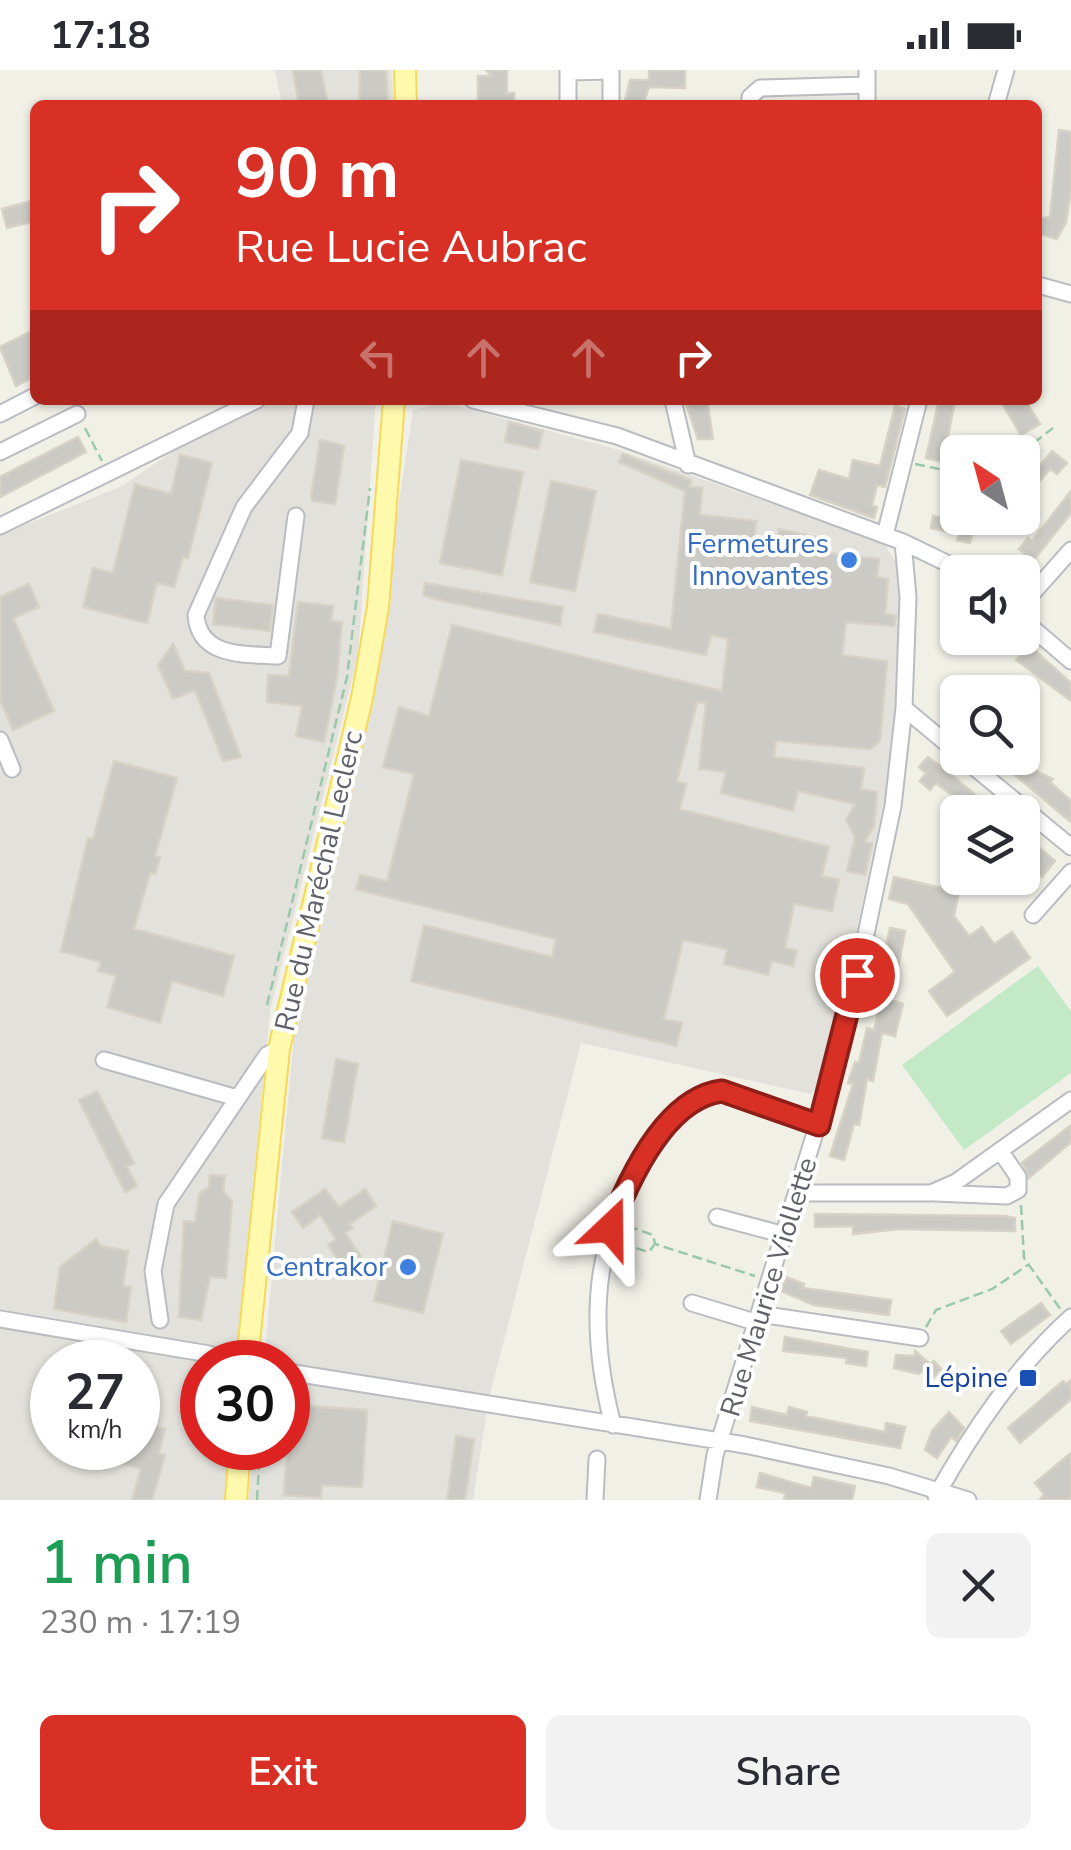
<!DOCTYPE html>
<html lang="en">
<head>
<meta charset="utf-8">
<style>
	:root { --surface:#fff; --page:#f2f2f3; --text:#2b2b33; --muted:#7c7c81; --accent:#d93025 }
	body { margin:0; font-family:"Nunito Sans",sans-serif; background:var(--page); color:var(--text); height:100vh; display:flex; flex-direction:column; font-size:38px; white-space:nowrap }
	* { box-sizing:border-box; margin:0 }
	p { font-size:32px; color:var(--muted) }
	.icon { flex:none; width:55px; height:55px; fill:none; stroke:currentColor; stroke-width:2; stroke-linecap:round; stroke-linejoin:round }
	.map { position:relative; height:1430px; overflow:hidden }
	.details { display:flex; flex-direction:column; background:var(--surface); flex:1 }
	.details>* { flex:none }
	.hud { position:absolute; left:30px; top:30px; width:1012px; height:305px; border-radius:15px; box-shadow:0 2px 8px #0004; background:#d93025; color:#fff; overflow:hidden }
	.needle { width:65px; rotate:324deg }
	.controls { position:absolute; left:940px; top:365px; display:grid; gap:20px }
	.controls a { display:grid; place-items:center; width:100px; height:100px; border-radius:15px; background:var(--surface); box-shadow:0 2px 8px #0004; font-size:50px }
	.speed { position:absolute; left:30px; top:1270px; display:flex; gap:20px; font-size:50px; font-weight:700; text-align:center }
	.speed>* { display:grid; place-content:center; width:130px; height:130px; border-radius:50%; background:var(--surface); box-shadow:0 2px 8px #0004; line-height:1 }
	.speed small { font-size:25px; font-weight:400 }
	.speed .limit { border:15px solid #d22; background:#fff; color:#111 }
	.pin { position:absolute; display:grid; place-items:center; width:85px; height:85px; color:#fff; margin:-42px; border:5px solid #fff; border-radius:50%; box-shadow:0 2px 10px #0007 }
	.me { position:absolute; width:110px; margin:-55px; rotate:23deg; stroke-linejoin:round; filter:drop-shadow(0 0 8px #0008) }
	.turn { display:flex; align-items:center; gap:35px; height:210px; padding:0 40px; font-size:45px }
	.turn .icon { width:130px; height:130px; stroke-width:2.5 }
	.turn b { display:block; font-size:70px; line-height:85px }
	.lanes { display:flex; align-items:center; height:95px; padding:0 40px; background:#0003; justify-content:center; gap:50px; direction:ltr }
	.lanes .off { opacity:.35 }
	.round { display:grid; place-items:center; flex:none; width:105px; height:105px; border-radius:15px; background:var(--page) }
	.overview { display:flex; align-items:center; justify-content:space-between; height:170px; padding:0 40px }
	h1 { font-size:60px; font-weight:600; line-height:75px; color:#1e9e55 }
	.button { display:flex; gap:20px; margin-top:auto; padding:20px 40px }
	.button a { flex:1; height:115px; border-radius:15px; background:var(--accent); color:#fff; font-size:40px; font-weight:600; line-height:115px; text-align:center }
	.button a+a { background:var(--page); color:var(--text) }
	.status { display:flex; justify-content:space-between; align-items:center; height:70px; padding:0 50px; background:var(--surface); direction:ltr }
	.status svg { height:28px; fill:currentColor }
	.map>svg:first-child { display:block }
</style>
</head>
<body>
<div class="status"><b>17:18</b><svg viewBox="0 0 49 12"><path d="M0 12V9h3v3zM5 12V6h3v6zM10 12V3h3v9zM15 12V0h3v12zM26 1h20v11H26zM47 4h2v5h-2z"/></svg></div>
<div class="map">
<svg width="1071" height="1430" viewBox="0 0 1071 1430">
	<rect width="100%" height="100%" fill="#f1f0e7"/>
	<path fill="#e2e1db" fill-rule="evenodd" d="M275 0H391L394 35H282Z
		M249 330H376L358 585 270 941 236 1292H202V1378H229L225 1430H0V465L122 416ZM52 1292H138V1378H52Z
		M443 332 619 380 884 473 898 496 903 567 889 707 826 1004 811 1024 581 973 489 1328 473 1430H248L254 1378H288V1292H264L296 943 391 485 413 340Z"/>
	<path fill="#c3e9c6" d="M1038 896 1071 941V1003L964 1080 902 995Z"/>
	<path fill="#cccac4" stroke="#d6d2c5" stroke-width="2.5" d="M293 0H321L328 35H299Z
		M360 0H386L388 35H359Z
		M486 0H507V23H514V35H478V6H492Z
		M649 0H685V18L649 17 643 35H624L630 10H649Z
		M1059 60 1071 62V120L1066 152 1057 169 1038 163V149L1050 147Z
		M35 130V151L7 158 2 139Z
		M32 261 35 306 16 316 0 277Z
		M685 330H707L713 369H698Z
		M939 330H955L943 392 926 388Z
		M1000 330H1025L1040 354 1021 365Z
		M895 336 905 339 885 417 877 415 872 435 877 437 874 448 810 425 819 400 849 409 853 390 880 396Z
		M509 352 543 361 538 379 505 372Z
		M78 367 86 382 0 427V407Z
		M320 370 344 376 335 434 313 431 311 427Z
		M1052 381 1067 393 1057 404 1050 399 1022 432V418Z
		M623 384 691 410 690 417 702 418 700 445 756 451 753 480 777 483 779 459 829 470 827 483 879 489 877 507 888 509 885 544 896 546 894 556 846 552 842 585 887 591 880 671 870 679 776 671 774 687 864 698 861 719 877 722 874 756 865 772 872 773 865 805 847 801 855 767 846 750 855 734 798 721 793 741 721 723 726 702 699 699 706 633 697 632 677 711 686 714 680 739 829 777 822 806 839 810 832 841 794 834 785 878 797 881 793 896 772 891 768 905 724 894 727 879 683 870 664 949 682 953 676 976 411 911 424 855 552 887 556 869 356 819 360 805 387 811 414 704 383 697 399 637 429 646 452 555 722 621 728 569 711 565 706 585 594 562 598 544 671 559 685 421 619 392Z
		M180 385 212 393 188 488 183 487 174 517 157 513 147 553 83 537 93 498 113 503 135 414 171 424Z
		M461 390 523 402 502 505 440 493Z
		M551 411 596 421 575 521 530 512Z
		M1071 421V443L1033 491 1019 479 1028 468 1032 471Z
		M933 446 975 454 970 473 957 470 959 464 931 458Z
		M425 513 563 537 560 555 443 531 423 525Z
		M29 514 39 537 13 548 54 641 13 660 0 630V527Z
		M216 528 273 535 270 561 213 554Z
		M298 532 333 536 331 551 342 552 337 608 324 672 296 666 302 636 267 632 268 605 289 606Z
		M1014 568H1021L1071 613V631L1016 590 1022 584 1009 573Z
		M173 574 185 601 209 603 241 687 223 691 195 620 173 629 158 595Z
		M928 687 954 707 996 742H974L936 713 930 720 920 711 926 703 919 697Z
		M1008 688 1053 709 1050 712 1071 731V752L1003 695Z
		M114 691 177 708 155 786 160 787 155 804 150 803 134 859 234 886 223 926 172 911 160 953 107 937 116 906 98 901 101 892 61 881 88 768 93 769Z
		M1022 763 1055 791 1042 807 1032 799 1036 794 1022 782Z
		M894 807 959 822 954 846 969 866 982 857 994 874 1012 862 1030 888 947 946 929 921 955 902 908 834 889 829Z
		M890 858 905 861 892 930 903 934 895 966 882 963 873 1011 867 1009 859 1055 854 1054 844 1090 830 1086 853 1014 848 1013 855 992 859 993 867 958 874 960 885 915 878 913Z
		M336 989 358 994 344 1072 322 1068Z
		M97 1021 134 1093 127 1097 137 1116 125 1122 79 1030Z
		M1071 1055V1072L1029 1108 1022 1093Z
		M210 1105 225 1106 223 1121 232 1131 226 1208 210 1207 201 1250 179 1247 184 1151 195 1152 199 1124 209 1117Z
		M325 1119 339 1137 365 1119 376 1136 350 1154 353 1158 345 1163 363 1190 346 1202 328 1175 336 1169 320 1145 303 1158 292 1142Z
		M815 1144 1005 1146 1015 1148V1161L899 1159 853 1164V1156L815 1157Z
		M393 1151 443 1164 423 1243 374 1231Z
		M96 1169 101 1176 128 1181 123 1216 131 1217 126 1252 54 1239 60 1197Z
		M786 1207 804 1214 803 1218 891 1230 889 1245 814 1235 781 1221Z
		M1041 1233 1050 1245 1011 1274 1001 1261Z
		M785 1267 868 1282 866 1296 846 1293 847 1288 783 1281Z
		M915 1281 930 1294 934 1291 942 1300 932 1309 924 1300 919 1304 894 1298 896 1285 914 1286Z
		M1071 1310V1329L1020 1373 1008 1358 1063 1311 1066 1314Z
		M138 1330 153 1334 147 1355 165 1359 159 1383 165 1385 152 1430H132L141 1399 102 1388 105 1378H138Z
		M290 1335 367 1340 362 1417 322 1415 321 1428 284 1425Z
		M752 1337 787 1345 789 1337 807 1342 806 1346 885 1362 886 1353 905 1357 900 1378 750 1351Z
		M949 1342 964 1358 956 1371 951 1367 937 1388 925 1380 932 1361Z
		M456 1366 474 1369 465 1430H447Z
		M1071 1383V1430H1040L1044 1424 1035 1413Z
		M760 1403 811 1418 814 1407 855 1416 852 1430H784L785 1423 757 1417Z"/>
	<g fill="none" stroke-linecap="round" stroke-linejoin="round">
		<g stroke="#b9bcc1" stroke-width="19">
			<path id="minor" d="M611 0V35
				M568 2 611 1
				M568 35V0
				M750 35V27L760 18 867 15
				M867 35V0
				M996 35 1006 0
				M1038 215 1071 224
				M473 330 617 366 903 472 965 502
				M673 330 688 395
				M0 344 35 326
				M0 382 77 344
				M296 446 278 586C245 584 199 588 196 545L244 437 300 363 306 330
				M0 456 257 330
				M885 465 919 330
				M1022 535 1071 480
				M1022 549 1071 591
				M904 638 958 683
				M0 670 12 699
				M963 688 1071 777
				M1033 845 1071 802
				M104 990 237 1028
				M798 1123H931L956 1112 1071 1030
				M935 1123 1007 1126 1018 1120V1107L1001 1082
				M717 1147 785 1165
				M692 1233 758 1253
				M760 1244 920 1268
				M0 1249 209 1284 233 1292
				M160 1250 153 1201 166 1134 267 985 279 979
				M288 1302 745 1375 889 1406 968 1430
				M613 1355C585 1248 593 1154 662 1065 678 1044 696 1024 722 1021L819 1055
				M936 1426C973 1360 1015 1298 1071 1247
				M595 1430 597 1389
				M708 1430 715 1385 843 973 893 736 904 638 908 527 903 472"/>
		</g>
		<g stroke="#f7d95a" stroke-width="24">
			<path id="major" d="M405 0 406 35
				M247 1292 279 979 362 628 378 537 394 330
				M236 1430 240 1378"/>
		</g>
		<path stroke="#9ac8ab" stroke-width="2.5" stroke-dasharray="10 5" stroke-linecap="butt" d="M85 358 102 391
			M1022 382 1053 358
			M915 394 958 403
			M267 935 347 607 370 418
			M1021 1135 1024 1188 1061 1240
			M628 1156 653 1165 655 1174 755 1206
			M622 1174 649 1182 654 1175
			M926 1257 936 1240 992 1219 1028 1195
			M257 1430 260 1378"/>
		<use href="#minor" stroke="#fff" stroke-width="15"/>
		<use href="#major" stroke="#fff9ae" stroke-width="20"/>
	</g>
	<g fill="none" stroke-linecap="round" stroke-linejoin="round">
		<g stroke="#8d1f18" stroke-width="25">
			<path id="route" d="M610 1158C628 1111 665 1028 722 1021L819 1055 857 905"/>
		</g>
		<use href="#route" stroke="#d93025" stroke-width="18"/>
	</g>
	<g fill="#3f7fe0" stroke="#fff" stroke-width="4">
		<circle cx="849" cy="490" r="10"/>
		<circle cx="408" cy="1197" r="10"/>
	</g>
	<rect fill="#1a4fb4" stroke="#fff" stroke-width="4" x="1018" y="1298" width="20" height="20" rx="5"/>
	<g text-anchor="middle" dominant-baseline="central" stroke-width="8" stroke-linejoin="round" paint-order="stroke">
		<g font-size="28" fill="#366cbe" stroke="#fff" text-anchor="end">
			<text x="829" y="474">Fermetures<tspan x="829" dy="32">Innovantes</tspan></text>
			<text x="388" y="1197">Centrakor</text>
		</g>
		<g font-size="28" fill="#5e6268" stroke="#fff">
			<text transform="translate(319 811) rotate(-77)">Rue du Maréchal Leclerc</text>
			<text transform="translate(769 1217) rotate(-73)">Rue Maurice Viollette</text>
		</g>
		<g font-size="28" fill="#164399" stroke="#fff" text-anchor="end">
			<text x="1008" y="1308">Lépine</text>
		</g>
	</g>
</svg>
<div class="controls">
<a><svg class="needle" viewBox="-14 -14 28 28"><path d="M0-13l5 13h-10z" fill="#e53935"/><path d="M0 13l5-13h-10z" fill="#7c7c81"/></svg></a>
<a><svg class="icon" aria-label="sound" viewBox="0 0 24 24"><path d="M4 9h4l5-4v14l-5-4H4zM17 9q2 3 0 6"/></svg></a>
<a><svg class="icon" aria-label="search" viewBox="0 0 24 24"><circle cx="10" cy="10" r="6"/><path d="M15 15l6 6"/></svg></a>
<a><svg class="icon" aria-label="layers" viewBox="0 0 24 24"><path d="M12 4l9 5-9 5-9-5zM3 14l9 5 9-5"/></svg></a>
</div>
<div class="speed"><div>27<small>km/h</small></div><div class="limit">30</div></div>
<div class="pin" style="left:857px;top:905px;background:#d93025"><svg class="icon" aria-label="arrive" viewBox="0 0 24 24"><path d="M6 21V4h12l-3 4 3 4H6"/></svg></div>
<svg class="me" style="left:610px;top:1158px" viewBox="-20 -20 40 40"><path d="M0-17L14 15 0 8-14 15z" fill="#d93025" stroke="#fff" stroke-width="4"/></svg>
<div class="hud">
<div class="turn"><svg class="icon" aria-label="right" viewBox="0 0 24 24"><path d="M7 20v-9h11M14 6l5 5-5 5"/></svg><div><b>90 m</b>Rue Lucie Aubrac</div></div>
<div class="lanes"><svg class="icon off" aria-label="left" viewBox="0 0 24 24"><path d="M17 20v-9H6M10 6l-5 5 5 5"/></svg><svg class="icon off" aria-label="ahead" viewBox="0 0 24 24"><path d="M12 20V5M6 11l6-6 6 6"/></svg><svg class="icon off" aria-label="ahead" viewBox="0 0 24 24"><path d="M12 20V5M6 11l6-6 6 6"/></svg><svg class="icon" aria-label="right" viewBox="0 0 24 24"><path d="M7 20v-9h11M14 6l5 5-5 5"/></svg></div>
</div>
</div>
<section class="details">
<div class="overview"><div><h1>1 min</h1><p>230 m · 17:19</p></div><a class="round"><svg class="icon" aria-label="close" viewBox="0 0 24 24"><path d="M6 6l12 12M18 6L6 18"/></svg></a></div>
<div class="button"><a>Exit</a><a>Share</a></div>
</section>
</body>
</html>
